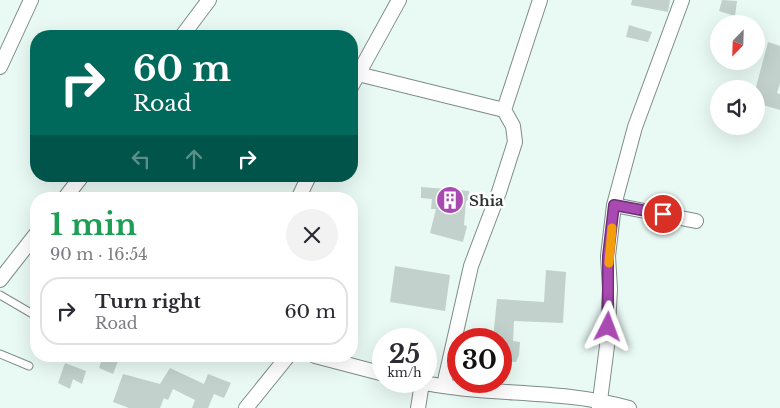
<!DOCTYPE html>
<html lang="en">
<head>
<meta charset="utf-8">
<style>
	:root { --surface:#fff; --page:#f2f2f3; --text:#2b2b33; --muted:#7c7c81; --line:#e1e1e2 }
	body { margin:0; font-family:"Libre Baskerville",serif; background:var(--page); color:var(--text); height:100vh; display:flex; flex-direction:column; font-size:19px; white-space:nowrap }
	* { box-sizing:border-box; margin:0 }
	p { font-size:16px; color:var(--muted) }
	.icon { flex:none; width:28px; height:28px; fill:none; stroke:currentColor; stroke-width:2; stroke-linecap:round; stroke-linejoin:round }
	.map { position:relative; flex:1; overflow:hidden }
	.sheet { position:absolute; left:30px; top:192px; width:328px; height:170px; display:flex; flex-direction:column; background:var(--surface); border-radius:20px; box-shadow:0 5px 20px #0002 }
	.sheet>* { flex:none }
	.hud { position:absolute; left:30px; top:30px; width:328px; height:152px; border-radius:20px; box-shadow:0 5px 20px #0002; background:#00695c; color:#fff; overflow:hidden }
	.needle { width:32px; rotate:203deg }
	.fabs { position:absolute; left:710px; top:15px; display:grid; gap:10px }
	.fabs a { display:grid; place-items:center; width:55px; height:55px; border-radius:50%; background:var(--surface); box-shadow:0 5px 20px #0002; font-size:25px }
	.speed { position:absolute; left:372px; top:328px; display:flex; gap:10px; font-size:25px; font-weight:700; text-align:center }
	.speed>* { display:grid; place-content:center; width:65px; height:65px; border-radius:50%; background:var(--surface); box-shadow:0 5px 20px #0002; line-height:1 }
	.speed small { font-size:12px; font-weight:400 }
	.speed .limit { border:8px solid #d22; background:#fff; color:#111 }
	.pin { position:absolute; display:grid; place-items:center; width:42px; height:42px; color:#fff; margin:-21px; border:2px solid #fff; border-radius:50%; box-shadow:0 1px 5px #0007 }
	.me { position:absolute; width:55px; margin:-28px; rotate:3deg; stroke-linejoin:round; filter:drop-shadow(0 0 4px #0008) }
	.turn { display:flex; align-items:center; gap:18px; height:105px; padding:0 20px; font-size:22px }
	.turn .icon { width:65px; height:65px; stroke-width:2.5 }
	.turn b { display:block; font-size:35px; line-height:42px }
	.lanes { display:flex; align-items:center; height:48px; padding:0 20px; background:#0003; justify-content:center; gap:25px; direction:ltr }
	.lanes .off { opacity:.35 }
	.round { display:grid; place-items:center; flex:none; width:52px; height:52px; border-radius:26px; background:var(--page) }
	.head { display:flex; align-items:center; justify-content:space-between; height:85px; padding:0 20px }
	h1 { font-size:30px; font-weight:700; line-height:38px; color:#1e9e55 }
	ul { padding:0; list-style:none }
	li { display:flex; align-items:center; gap:15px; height:68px; margin:0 10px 8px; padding:0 10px; border:2px solid var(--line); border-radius:20px }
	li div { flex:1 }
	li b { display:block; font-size:19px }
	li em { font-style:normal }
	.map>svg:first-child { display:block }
</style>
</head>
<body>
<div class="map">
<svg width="780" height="408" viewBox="0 0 780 408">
	<rect width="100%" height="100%" fill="#e9f9f4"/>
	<path fill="#c2d1cc" d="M632 0H670L668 12 631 5Z
		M722 0 737 1 735 16 719 11Z
		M629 25 652 32 648 42 626 37Z
		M768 42 780 46V83L777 93 780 94V110L756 103V87Z
		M421 187 469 191 470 200 466 201 464 225 467 226 463 242 430 233 436 209H431L432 199 421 198Z
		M395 266 450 275 445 311 390 302Z
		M546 270 566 272 563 323 514 321 513 341 520 342 519 355 516 362 501 361V339H493L497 299 544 302Z
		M103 356H120L113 374 99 368Z
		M65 363 86 371 82 384 73 379 70 389 58 383Z
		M170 368 204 384 208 374 231 383 224 398 214 394 208 408H192L195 400 173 389 168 400 164 398 160 408H129L113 402 123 374 160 384Z"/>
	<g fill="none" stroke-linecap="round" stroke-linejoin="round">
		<g stroke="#7e8d88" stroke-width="9">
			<path id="service" d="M0 295 36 316
				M0 354 29 366"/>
		</g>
		<g stroke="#7e8d88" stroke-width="16">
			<path id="minor" d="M182 36 209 0
				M0 67 31 0
				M358 74 504 110
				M351 87 399 0
				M64 199 82 176
				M298 199 309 176
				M614 205 696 221
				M0 280 36 234
				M315 356 384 374
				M415 381C485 397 560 388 629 408
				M444 385 471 266 499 192 515 142 513 126 504 110 540 0
				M246 408 288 356
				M418 408 422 383
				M599 408 607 346 610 289 608 256 614 205 635 127 682 0"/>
		</g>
		<use href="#service" stroke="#fff" stroke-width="7"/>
		<use href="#minor" stroke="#fff" stroke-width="14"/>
	</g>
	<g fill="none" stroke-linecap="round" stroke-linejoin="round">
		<g stroke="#6e3074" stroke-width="12">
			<path id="route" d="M608 327V256L614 205 663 214"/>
		</g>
		<use href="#route" stroke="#a94ab3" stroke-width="9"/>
		<path stroke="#f59e0b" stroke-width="9" d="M609 263 612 228"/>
	</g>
	<defs>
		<g id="building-disc" transform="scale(1.4375)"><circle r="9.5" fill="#a94ab3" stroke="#fff"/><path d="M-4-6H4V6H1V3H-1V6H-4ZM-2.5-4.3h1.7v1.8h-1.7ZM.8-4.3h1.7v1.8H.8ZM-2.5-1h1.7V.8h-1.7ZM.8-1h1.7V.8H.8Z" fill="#fff"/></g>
	</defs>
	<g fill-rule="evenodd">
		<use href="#building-disc" x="450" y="200"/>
	</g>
	<g text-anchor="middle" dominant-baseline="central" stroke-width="5" stroke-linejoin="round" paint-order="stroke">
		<g font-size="15" font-weight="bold" fill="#2d3331" stroke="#fff" text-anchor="start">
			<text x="469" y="200">Shia</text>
		</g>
	</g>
</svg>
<div class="fabs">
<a><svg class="needle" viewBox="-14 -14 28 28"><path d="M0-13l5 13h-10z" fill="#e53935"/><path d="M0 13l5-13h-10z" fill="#7c7c81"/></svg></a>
<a><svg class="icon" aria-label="sound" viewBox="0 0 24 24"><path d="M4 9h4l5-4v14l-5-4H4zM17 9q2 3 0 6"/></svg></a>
</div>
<div class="speed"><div>25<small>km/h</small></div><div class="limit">30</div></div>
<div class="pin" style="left:663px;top:214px;background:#d93025"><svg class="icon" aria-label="arrive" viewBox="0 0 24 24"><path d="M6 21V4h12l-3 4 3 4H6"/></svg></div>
<svg class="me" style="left:608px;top:327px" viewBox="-20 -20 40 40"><path d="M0-17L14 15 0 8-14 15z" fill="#a94ab3" stroke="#fff" stroke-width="4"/></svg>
<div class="hud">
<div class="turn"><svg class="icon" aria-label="right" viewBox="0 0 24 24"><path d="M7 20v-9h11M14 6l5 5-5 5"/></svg><div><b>60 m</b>Road</div></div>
<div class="lanes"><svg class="icon off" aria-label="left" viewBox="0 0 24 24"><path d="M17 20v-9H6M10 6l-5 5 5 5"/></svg><svg class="icon off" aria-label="ahead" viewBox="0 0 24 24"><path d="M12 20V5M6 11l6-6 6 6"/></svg><svg class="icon" aria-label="right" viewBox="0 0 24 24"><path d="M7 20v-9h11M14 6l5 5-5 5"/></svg></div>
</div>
<section class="sheet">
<div class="head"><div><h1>1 min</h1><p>90 m · 16:54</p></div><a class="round"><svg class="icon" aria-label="close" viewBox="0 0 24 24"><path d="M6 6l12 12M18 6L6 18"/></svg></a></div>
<ul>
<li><svg class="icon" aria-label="right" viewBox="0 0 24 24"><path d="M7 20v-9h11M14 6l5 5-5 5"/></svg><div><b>Turn right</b><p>Road</p></div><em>60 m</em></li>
</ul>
</section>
</div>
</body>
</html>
